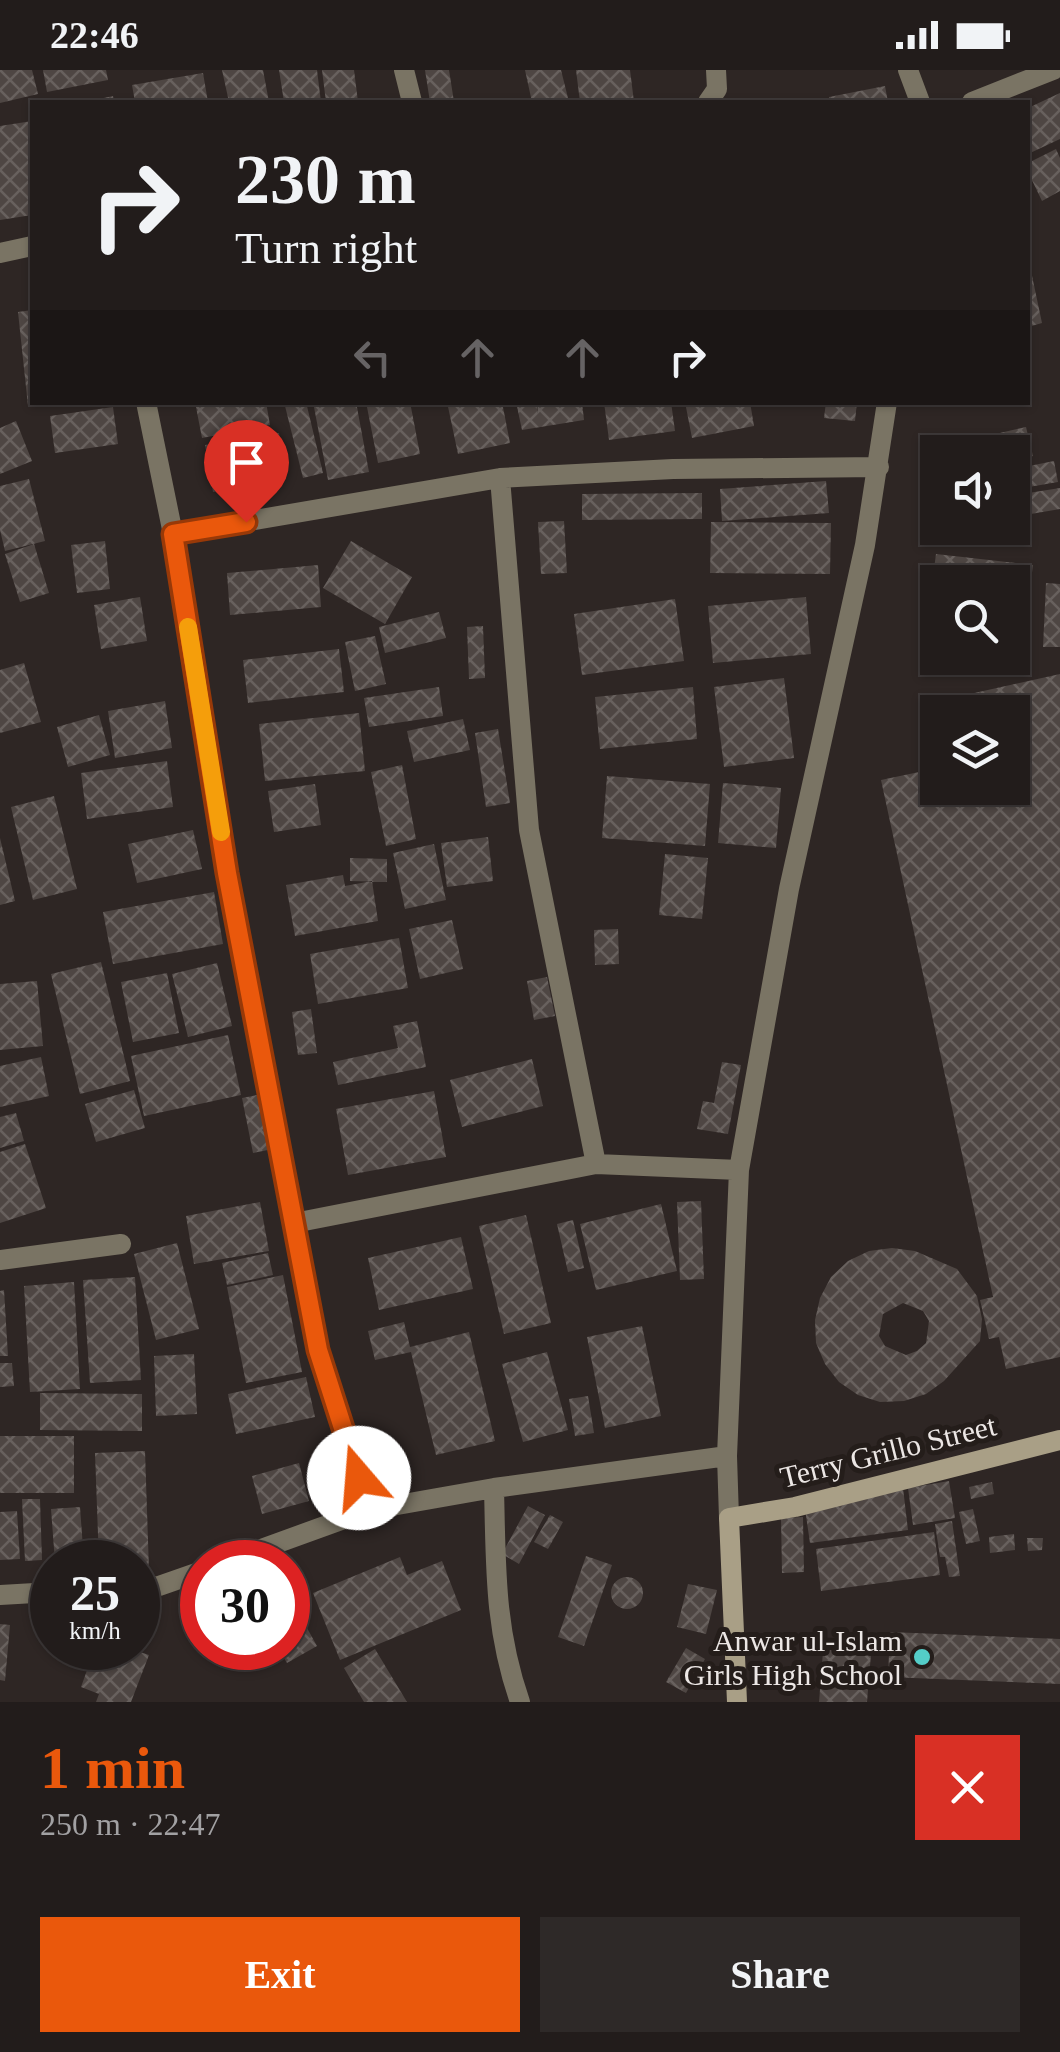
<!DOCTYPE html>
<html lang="en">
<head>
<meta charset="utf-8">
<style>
	:root { --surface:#221c1b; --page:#2e2928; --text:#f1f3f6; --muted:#a2a1a3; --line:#3f3a3a; --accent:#ea580c }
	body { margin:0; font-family:"Times New Roman",serif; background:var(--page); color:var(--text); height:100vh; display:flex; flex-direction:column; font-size:38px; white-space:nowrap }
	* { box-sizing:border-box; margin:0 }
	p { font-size:32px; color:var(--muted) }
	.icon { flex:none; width:55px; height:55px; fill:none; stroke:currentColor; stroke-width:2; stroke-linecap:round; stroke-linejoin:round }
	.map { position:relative; height:1632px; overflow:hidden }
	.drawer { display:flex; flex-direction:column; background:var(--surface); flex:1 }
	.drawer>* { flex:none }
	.banner { position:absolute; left:30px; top:30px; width:1000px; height:305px; border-radius:0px; box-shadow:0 2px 8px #0004,0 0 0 2px var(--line); background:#221c1b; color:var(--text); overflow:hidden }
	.controls { position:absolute; left:920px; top:365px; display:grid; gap:20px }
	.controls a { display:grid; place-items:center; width:110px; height:110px; border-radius:0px; background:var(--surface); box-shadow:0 2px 8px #0004,0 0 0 2px var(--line); font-size:50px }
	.speed { position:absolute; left:30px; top:1470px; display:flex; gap:20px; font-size:50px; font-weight:700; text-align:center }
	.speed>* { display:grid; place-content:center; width:130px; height:130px; border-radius:50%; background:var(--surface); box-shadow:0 2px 8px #0004,0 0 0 2px var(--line); line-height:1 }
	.speed small { font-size:25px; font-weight:400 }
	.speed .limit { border:15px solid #d22; background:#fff; color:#111 }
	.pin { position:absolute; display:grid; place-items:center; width:85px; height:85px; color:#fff; margin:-102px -42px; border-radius:50% 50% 50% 0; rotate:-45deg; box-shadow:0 0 10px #0007 }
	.pin .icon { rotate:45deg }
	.me { position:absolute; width:110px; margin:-55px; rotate:342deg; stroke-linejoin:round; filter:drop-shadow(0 0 8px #0008) }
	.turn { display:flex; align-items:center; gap:35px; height:210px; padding:0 40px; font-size:45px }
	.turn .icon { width:130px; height:130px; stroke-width:2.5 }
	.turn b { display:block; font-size:70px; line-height:85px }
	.lanes { display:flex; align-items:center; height:95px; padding:0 40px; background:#0003; justify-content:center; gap:50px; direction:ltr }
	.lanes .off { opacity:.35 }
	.round { display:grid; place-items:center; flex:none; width:105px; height:105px; border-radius:0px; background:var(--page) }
	.overview { display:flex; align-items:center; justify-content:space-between; height:170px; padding:0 40px }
	h1 { font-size:60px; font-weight:600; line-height:75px; color:var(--accent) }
	.primary-button { display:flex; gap:20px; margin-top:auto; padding:20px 40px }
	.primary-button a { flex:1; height:115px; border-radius:0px; background:var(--accent); color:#fff; font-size:40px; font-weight:600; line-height:115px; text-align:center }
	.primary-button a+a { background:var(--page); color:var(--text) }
	.status { display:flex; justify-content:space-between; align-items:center; height:70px; padding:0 50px; background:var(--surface); direction:ltr }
	.status svg { height:28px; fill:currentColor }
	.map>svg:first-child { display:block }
</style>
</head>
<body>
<div class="status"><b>22:46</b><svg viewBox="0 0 49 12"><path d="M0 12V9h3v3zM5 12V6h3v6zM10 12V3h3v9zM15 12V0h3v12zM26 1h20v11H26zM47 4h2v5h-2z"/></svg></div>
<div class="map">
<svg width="1060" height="1632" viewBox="0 0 1060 1632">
	<defs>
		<pattern id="building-cross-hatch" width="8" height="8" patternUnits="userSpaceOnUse" patternTransform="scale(2.5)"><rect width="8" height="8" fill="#4e4643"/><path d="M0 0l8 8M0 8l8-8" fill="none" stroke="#68615e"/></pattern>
	</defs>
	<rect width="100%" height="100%" fill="#2e2624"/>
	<path fill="url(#building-cross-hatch)" fill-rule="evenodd" d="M0 0H32L38 24 0 33Z
		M43 0H106L108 10 47 22Z
		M222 0H263L269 32H229Z
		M279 0H317L321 32H284Z
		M322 0H354L358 32H326Z
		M425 0H449L454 32H430Z
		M525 0H561L569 32H532Z
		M576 0H630L634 32H580Z
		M203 3 208 32H135L132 15Z
		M885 16 888 32H830L829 27Z
		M1060 23V69L1028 84V38Z
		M113 26 114 32H89V31Z
		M32 51V145L0 150V56Z
		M1056 79 1060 88V121L1042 131 1028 102V93Z
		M1028 201H1031L1042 253 1028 257Z
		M32 240V336H28L18 242Z
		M195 332H266L270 355 202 368Z
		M284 332H306L323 403 303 408Z
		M313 332H356L369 402 328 410Z
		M366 332H410L420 384 378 393Z
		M447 332H502L510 373 458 384Z
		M516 332H536L538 344 537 332H582L584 350 522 360Z
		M604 332H671L675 361 609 370Z
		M685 332H750L754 356 692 368Z
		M826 332H857L855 351 824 348Z
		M113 337 118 374 55 383 50 346Z
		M16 351 32 391 0 404V358Z
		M1026 357 1033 386 1012 391V382H959L957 373Z
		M279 363 286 409 213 422 205 375Z
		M1054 391 1058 412 1023 418 1019 398Z
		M29 409 45 471 5 481 0 460V416Z
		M826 411 829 443 722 451 720 419Z
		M1060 418V439L1025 445 1022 424Z
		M702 423V449L582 450V424Z
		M564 451 567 503 541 504 538 452Z
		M711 452 831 453 830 504 710 503Z
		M105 471 110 519 77 523 71 475Z
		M351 471 412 507 385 554 323 518Z
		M34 474 49 523 20 532 5 484Z
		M936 484 1033 495 1023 571 1012 570V512H938V561L926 559Z
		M318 495 321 537 230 545 227 503Z
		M1046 513 1060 514V577H1043Z
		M140 527 147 571 101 579 94 535Z
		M806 527 811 584 713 593 708 536Z
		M675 529 684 591 582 605 574 544Z
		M439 542 446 568 385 583 379 557Z
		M483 556 485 608 469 609 467 557Z
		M375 566 386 614 355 621 345 572Z
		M339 579 344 622 248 633 243 590Z
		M24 593 41 652 0 663V600Z
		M1060 604V1287L1006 1299 999 1267 989 1269 980 1230 993 1227 881 710 938 698V718H1012V642H938L936 686 925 634Z
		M784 608 794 688 724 697 714 617Z
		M439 617 443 646 369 657 364 628Z
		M693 617 697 669 600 679 595 627Z
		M165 631 172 678 115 688 108 641Z
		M359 643 365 701 265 711 259 654Z
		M99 645 110 685 68 697 57 657Z
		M463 649 470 680 414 692 407 661Z
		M498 659 510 733 486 737 475 663Z
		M167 691 173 737 87 749 81 703Z
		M402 695 416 769 386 776 371 702Z
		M607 706 710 714 705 776 602 768Z
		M723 713 781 718 776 778 718 773Z
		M315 714 321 755 274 762 268 721Z
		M54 726 77 819 33 830 11 737Z
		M193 760 202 799 137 813 128 774Z
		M488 767 493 811 447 817 441 773Z
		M0 768 15 831 0 835Z
		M434 774 446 830 405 839 393 783Z
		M665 784 708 788 702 849 659 845Z
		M350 788 387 789V812L350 811Z
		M343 805 345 816 372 811 378 851 295 866 286 815Z
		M214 822 223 874 113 894 103 842Z
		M452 850 463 899 420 909 409 859Z
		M618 859 619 894 595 895 594 860Z
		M399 868 408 918 318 934 310 884Z
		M101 892 130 1011 80 1024 51 904Z
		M217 893 232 956 188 967 172 904Z
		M167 903 179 963 133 972 121 912Z
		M547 907 555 946 534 950 527 911Z
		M37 911 43 976 0 980V914Z
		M311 939 317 983 298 985 292 942Z
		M417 951 426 997 338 1015 333 992 398 978 393 956Z
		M228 965 241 1025 144 1046 131 986Z
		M41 987 49 1026 0 1037V996Z
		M532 989 543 1036 462 1057 450 1010Z
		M722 992 741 995 728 1064 697 1059 703 1031 714 1033Z
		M134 1020 145 1058 96 1072 85 1034Z
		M434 1021 446 1087 348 1105 336 1039Z
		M262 1024 273 1079 253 1083 242 1028Z
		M16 1043 24 1071 0 1078V1047Z
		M25 1074 46 1138 0 1153V1082Z
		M701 1131 704 1209 680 1210 677 1132Z
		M260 1132 269 1181 194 1194 186 1146Z
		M661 1134 677 1201 596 1220 580 1154Z
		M526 1145 551 1253 504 1264 479 1156Z
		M573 1150 584 1198 568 1202 557 1154Z
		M461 1167 473 1219 379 1240 368 1188Z
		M177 1173 199 1259 156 1270 134 1184Z
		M892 1178 915 1181 957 1199 977 1226 982 1249 980 1271 944 1311 926 1324 904 1331 880 1332 858 1325 839 1312 825 1294 816 1273 815 1250 820 1228 831 1207 848 1191 869 1181ZM903 1233 923 1241 929 1251 926 1273 917 1281 906 1285 885 1276 879 1266 883 1244Z
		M268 1183 273 1205 227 1215 222 1193Z
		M283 1205 302 1302 246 1313 227 1217Z
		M135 1207 141 1310 90 1313 83 1210Z
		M74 1212 80 1319 30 1322 24 1216Z
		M4 1220 8 1286H0V1221Z
		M404 1252 410 1277 469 1262 495 1371 436 1385 411 1282 375 1290 368 1261Z
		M642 1256 661 1346 605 1358 587 1267Z
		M547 1282 568 1360 523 1372 502 1294Z
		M194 1284 197 1344 156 1346 154 1286Z
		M0 1293H12L14 1316 0 1317Z
		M306 1307 315 1347 236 1364 228 1324Z
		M40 1323 142 1324V1361L40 1360Z
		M588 1326 594 1363 575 1366 569 1329Z
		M0 1366H74V1423H0Z
		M145 1381 149 1500H138V1492H99L95 1383Z
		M324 1388 337 1427 321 1433 308 1393Z
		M299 1393 309 1431 262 1444 252 1406Z
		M949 1411 955 1448 913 1455 908 1418Z
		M992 1412 994 1424 971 1429 969 1417Z
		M903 1418 908 1460 810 1473 805 1439Z
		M22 1429H40L42 1490 25 1491Z
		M528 1436 545 1445 519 1494 502 1484Z
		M80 1437 84 1492H55L51 1439Z
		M973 1439 980 1471 966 1474 959 1442Z
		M17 1441 20 1489 0 1490V1442Z
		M550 1445 563 1452 548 1479 534 1472Z
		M803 1447 804 1502 782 1503 781 1448Z
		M952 1451 960 1506 949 1507 945 1487H940L935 1454Z
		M934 1462 940 1505 821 1521 816 1479Z
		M1014 1464 1015 1480 990 1483 989 1467Z
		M1027 1468H1043L1042 1480 1028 1481Z
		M586 1486 612 1495 584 1576 558 1567Z
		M400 1487 407 1505 442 1491 461 1540 340 1590 313 1523Z
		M611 1523a16 16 0 1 1 32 0a16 16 0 1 1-32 0Z
		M688 1514 717 1520 706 1564 677 1557Z
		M292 1531 317 1576 287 1593 278 1578H288V1534Z
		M0 1554 10 1555 5 1611 0 1610Z
		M890 1562 1060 1569V1614L888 1607Z
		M824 1569 872 1572 867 1632H819Z
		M95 1578H128L149 1585 131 1632H96L99 1624 81 1617Z
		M686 1578 705 1589 686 1623 666 1612Z
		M375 1579 407 1632H364L344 1598Z"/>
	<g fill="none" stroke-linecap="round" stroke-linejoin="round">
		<path stroke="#7a7464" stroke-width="20" d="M404 0 412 32
			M908 0 920 32
			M708 32 717 19 716 0
			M972 32 1053 0
			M0 183 32 176
			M146 332 173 464 227 803 318 1279 369 1440 494 1418 727 1386
			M500 408 529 760 596 1094
			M173 464 500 408 673 399 879 397
			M294 1153 596 1094 739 1100
			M0 1190 121 1174
			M494 1418C496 1495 494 1558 520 1632
			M729 1448 727 1386 739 1100 789 819 865 475 887 332
			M225 1492 369 1440
			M138 1518 159 1516 202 1501
			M0 1525 52 1522"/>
		<path stroke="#a99f86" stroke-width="20" d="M737 1632 729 1448 795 1437 1060 1370"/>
	</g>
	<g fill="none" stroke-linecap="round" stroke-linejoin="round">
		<g stroke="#983908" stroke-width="25">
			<path id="route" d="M246 452 173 464 227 803 318 1280 359 1408"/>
		</g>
		<use href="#route" stroke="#ea580c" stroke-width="18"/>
		<path stroke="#f59e0b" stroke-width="18" d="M188 557 221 762"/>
	</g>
	<circle fill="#54cdc8" stroke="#241d1a" stroke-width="4" cx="922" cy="1587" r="10"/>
	<g text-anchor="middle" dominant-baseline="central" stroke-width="10" stroke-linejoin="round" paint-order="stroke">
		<g font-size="30" fill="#ece7e5" stroke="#241d1a">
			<text transform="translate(888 1381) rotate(-14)">Terry Grillo Street</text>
		</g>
		<g font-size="30" fill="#ece7e5" stroke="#241d1a" text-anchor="end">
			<text x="902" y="1570">Anwar ul-Islam<tspan x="902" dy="34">Girls High School</tspan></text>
		</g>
	</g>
</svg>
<div class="controls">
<a><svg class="icon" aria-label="sound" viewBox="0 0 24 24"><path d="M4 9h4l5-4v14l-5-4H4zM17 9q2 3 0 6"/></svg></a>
<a><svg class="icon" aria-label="search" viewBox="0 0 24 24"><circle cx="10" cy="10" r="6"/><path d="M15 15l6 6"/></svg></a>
<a><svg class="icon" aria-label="layers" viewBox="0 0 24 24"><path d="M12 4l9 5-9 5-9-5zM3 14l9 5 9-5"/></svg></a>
</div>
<div class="speed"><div>25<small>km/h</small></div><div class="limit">30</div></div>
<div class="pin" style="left:246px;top:452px;background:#d93025"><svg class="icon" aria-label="arrive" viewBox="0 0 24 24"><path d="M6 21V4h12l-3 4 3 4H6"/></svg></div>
<svg class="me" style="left:359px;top:1408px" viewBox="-20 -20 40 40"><circle r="19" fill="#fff"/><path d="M0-13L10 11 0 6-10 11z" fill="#ea580c"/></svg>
<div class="banner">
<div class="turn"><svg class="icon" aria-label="right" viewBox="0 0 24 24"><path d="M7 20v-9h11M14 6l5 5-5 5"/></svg><div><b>230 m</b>Turn right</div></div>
<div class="lanes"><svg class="icon off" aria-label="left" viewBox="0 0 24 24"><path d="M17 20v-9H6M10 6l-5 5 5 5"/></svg><svg class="icon off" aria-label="ahead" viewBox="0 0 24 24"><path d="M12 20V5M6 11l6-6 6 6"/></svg><svg class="icon off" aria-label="ahead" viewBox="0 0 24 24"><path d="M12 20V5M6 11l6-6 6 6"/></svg><svg class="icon" aria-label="right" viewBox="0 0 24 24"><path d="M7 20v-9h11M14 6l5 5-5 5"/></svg></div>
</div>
</div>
<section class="drawer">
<div class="overview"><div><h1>1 min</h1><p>250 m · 22:47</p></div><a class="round" style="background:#d93025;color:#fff"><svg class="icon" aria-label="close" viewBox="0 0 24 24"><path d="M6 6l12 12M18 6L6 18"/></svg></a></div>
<div class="primary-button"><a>Exit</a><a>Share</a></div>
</section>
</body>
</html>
